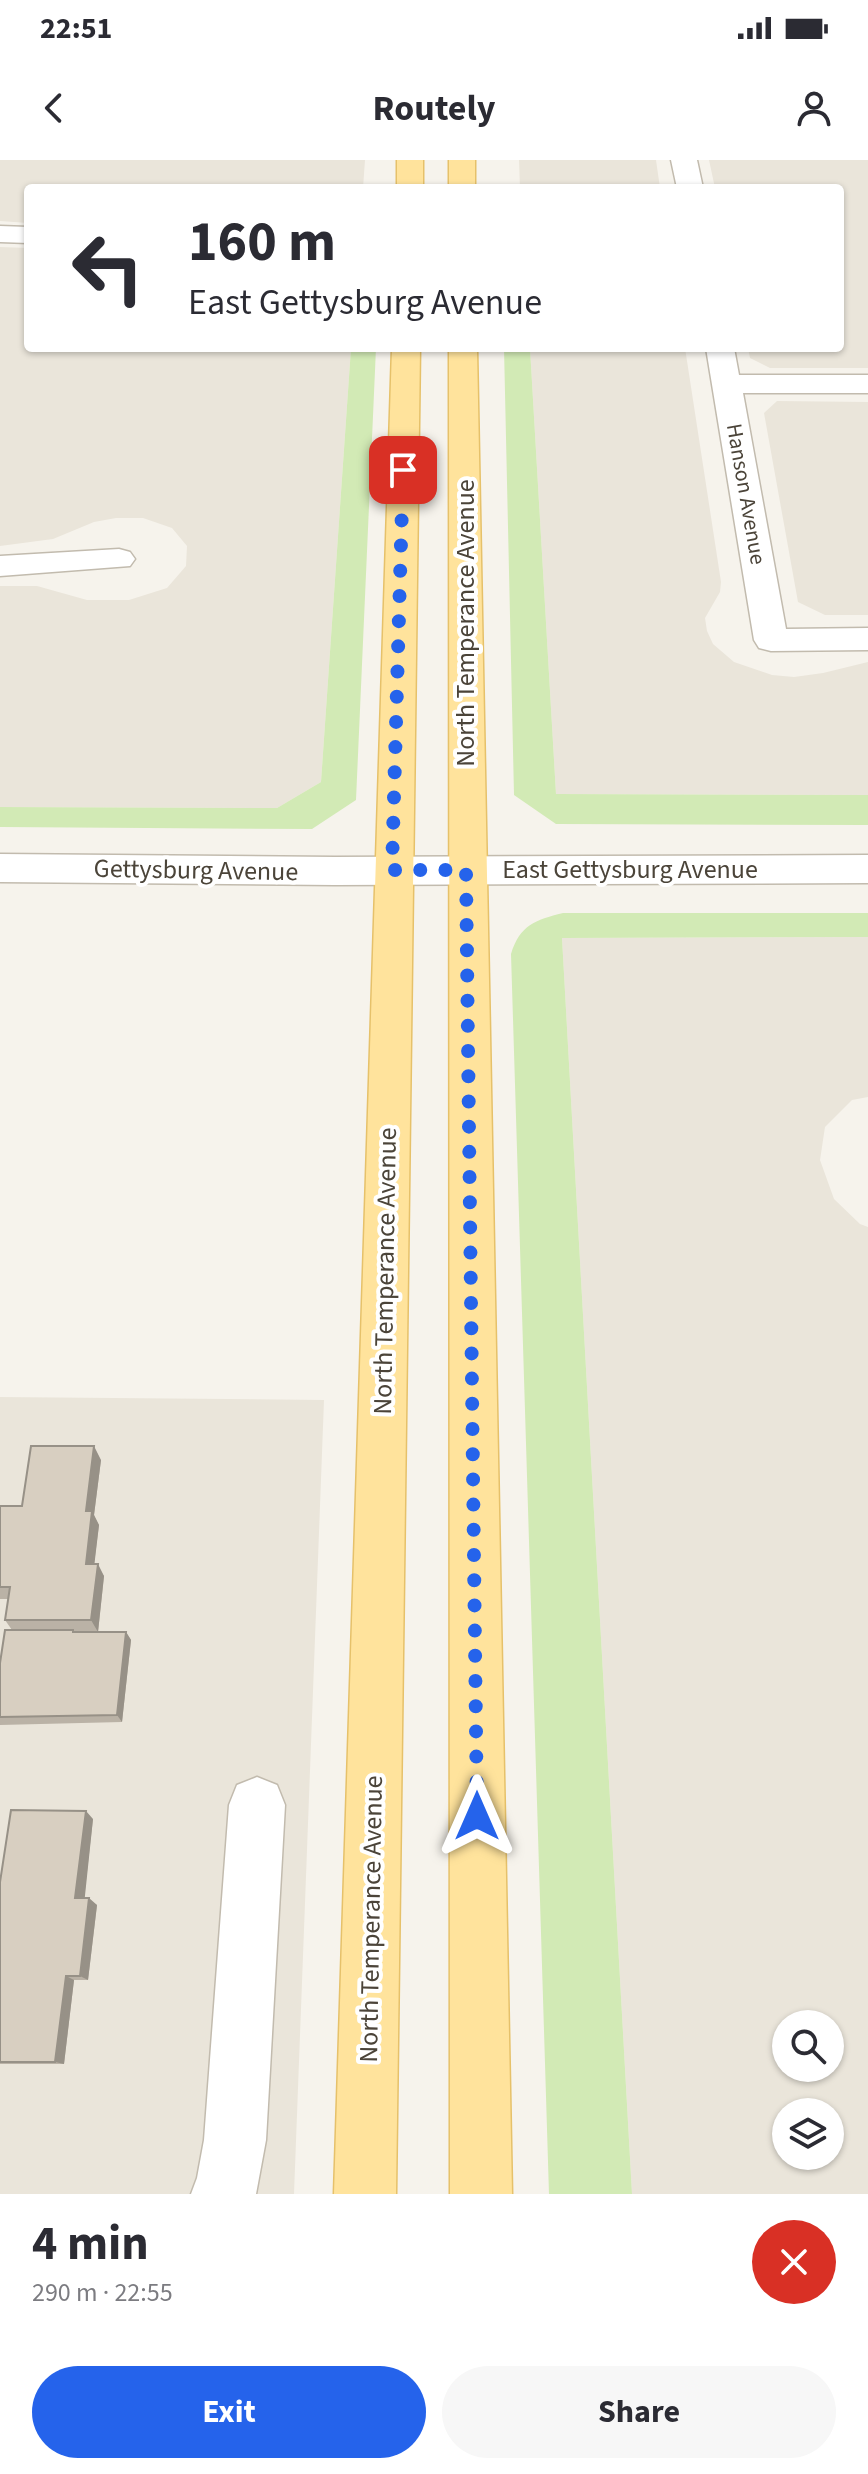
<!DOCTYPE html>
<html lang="en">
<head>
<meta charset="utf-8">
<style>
	:root { --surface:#fff; --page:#f7f7f7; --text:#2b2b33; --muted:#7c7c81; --accent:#2563eb }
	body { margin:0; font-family:"Source Sans 3",sans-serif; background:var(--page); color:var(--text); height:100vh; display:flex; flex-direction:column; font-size:30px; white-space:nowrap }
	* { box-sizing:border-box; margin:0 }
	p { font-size:26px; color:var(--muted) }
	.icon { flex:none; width:44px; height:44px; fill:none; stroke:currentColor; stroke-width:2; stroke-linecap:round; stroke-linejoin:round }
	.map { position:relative; height:2034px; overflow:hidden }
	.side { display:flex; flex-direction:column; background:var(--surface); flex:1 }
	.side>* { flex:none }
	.top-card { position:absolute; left:24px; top:24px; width:820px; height:168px; border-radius:8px; box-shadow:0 2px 6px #0004; background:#fff; color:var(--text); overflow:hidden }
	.buttons { position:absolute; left:772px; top:1850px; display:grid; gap:16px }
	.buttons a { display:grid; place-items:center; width:72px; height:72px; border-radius:50%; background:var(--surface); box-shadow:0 2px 6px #0004; font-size:40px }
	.pin { position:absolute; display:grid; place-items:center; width:68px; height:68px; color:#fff; margin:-34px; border-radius:16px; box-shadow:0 4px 12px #0006 }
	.me { position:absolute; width:88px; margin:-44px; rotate:0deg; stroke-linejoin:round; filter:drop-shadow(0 0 6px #0008) }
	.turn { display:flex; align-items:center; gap:28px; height:168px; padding:0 32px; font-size:36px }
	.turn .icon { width:104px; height:104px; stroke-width:2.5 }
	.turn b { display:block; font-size:56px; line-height:68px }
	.round { display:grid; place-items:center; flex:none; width:84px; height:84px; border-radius:42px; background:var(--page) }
	.overview { display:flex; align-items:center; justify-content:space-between; height:136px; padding:0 32px }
	h1 { font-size:48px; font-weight:700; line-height:60px }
	.cta { display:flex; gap:16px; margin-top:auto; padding:16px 32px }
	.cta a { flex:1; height:92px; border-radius:48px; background:var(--accent); color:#fff; font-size:32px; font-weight:700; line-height:92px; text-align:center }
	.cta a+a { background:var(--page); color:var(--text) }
	.status { display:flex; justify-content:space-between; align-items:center; height:56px; padding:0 40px; background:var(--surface); direction:ltr }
	.status svg { height:22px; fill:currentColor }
	header { display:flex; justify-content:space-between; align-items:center; height:104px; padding:0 32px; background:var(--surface); font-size:36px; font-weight:700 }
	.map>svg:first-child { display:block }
</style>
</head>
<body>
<div class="status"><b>22:51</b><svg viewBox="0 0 49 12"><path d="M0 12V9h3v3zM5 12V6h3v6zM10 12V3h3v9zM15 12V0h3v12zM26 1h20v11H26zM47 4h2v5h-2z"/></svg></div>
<header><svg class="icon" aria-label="back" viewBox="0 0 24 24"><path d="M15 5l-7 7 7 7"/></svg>Routely<svg class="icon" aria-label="person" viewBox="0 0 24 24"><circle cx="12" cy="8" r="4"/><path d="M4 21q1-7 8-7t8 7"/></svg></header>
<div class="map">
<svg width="868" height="2034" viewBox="0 0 868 2034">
	<rect width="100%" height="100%" fill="#f6f3ec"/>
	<path fill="#eae5da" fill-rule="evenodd" d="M0 0H365L363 28H28V63L0 61Z
		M519 0H656L660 28H520Z
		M709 0H868V208H770L750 198 748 188H840V28H715Z
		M0 87 28 88V188H351L321 622 277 648 0 647V426H37L87 440H129L167 428 186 406 187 386 172 368 143 358H116L94 362 53 379 0 386Z
		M530 188H685L721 422 720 432 705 458 707 471 713 484 734 502 772 515 794 517 823 513 868 502V635L556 634Z
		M777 241 868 242V455H825L798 442 764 253Z
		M868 777V937L852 940 825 967 820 1000 834 1039 860 1064 868 1067V2034H632L562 778ZM786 1864H830V1908H786ZM786 1952H830V1996H786Z
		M0 1237 324 1240 294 2034H0Z"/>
	<path fill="#d2eab5" d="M351 188H376L356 640 312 669 0 667V647L277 648 321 622Z
		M504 188H530L556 634 868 635V665L556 664 514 635Z
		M563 753H868V777L562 778 632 2034H549L511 794C520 765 535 760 563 753Z"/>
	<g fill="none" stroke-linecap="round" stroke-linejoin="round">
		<g stroke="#c2bbae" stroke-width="3">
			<path id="minor" d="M671 0H697L703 28H677Z
				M0 66 28 67V83L0 82Z
				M706 188H734L739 215H868V233H743L786 469 868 468V490L771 491 759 488 754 480Z
				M119 389 130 392 135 399 130 406 0 416V396Z
				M0 694 335 697 868 695V723L335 725 0 722Z
				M257 1617 277 1625 285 1645 266 1980 256 2034H191L197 2018 204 1980 229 1645 237 1625Z"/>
		</g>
		<g stroke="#e6c16a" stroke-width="3">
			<path id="major" d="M397 0H423V28H397Z
				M449 0H475V28H449Z
				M392 188H420L396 2034H334Z
				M449 188H477L512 2034H450Z"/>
		</g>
		<use href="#minor" fill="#fff" fill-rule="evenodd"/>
		<use href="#major" fill="#ffe39c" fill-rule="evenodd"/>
	</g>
	<path fill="#bab2a6" d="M101 1300 94 1355 99 1365 94 1404 104 1416 98 1472H126L131 1480 122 1562 0 1565V1503L12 1470 5 1460 8 1439H0V1346H22Z
		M93 1659 84 1738 97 1745 88 1820H74L64 1904H0V1722Z"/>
	<path fill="#979187" d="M94 1286 101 1300 94 1355 99 1365 93 1416 86 1404V1351Z
		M98 1404 104 1416 98 1472 91 1460Z
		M126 1472 131 1480 122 1562 117 1555Z
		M86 1651 93 1659 84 1745 75 1738Z
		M89 1738 97 1745 88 1820 80 1816Z
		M66 1816 74 1820 64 1904 55 1902Z"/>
	<path fill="#d8cfc1" stroke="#979187" stroke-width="2" d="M31 1286H94L86 1351H92L86 1404H98L91 1460H5L10 1427H0V1346H22Z
		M5 1470H73V1472H126L117 1555 0 1557V1503Z
		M11 1650 86 1651 75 1738H89L80 1816H66L55 1902H0V1722Z"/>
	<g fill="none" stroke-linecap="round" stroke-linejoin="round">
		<path stroke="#2563eb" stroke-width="14" stroke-dasharray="0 25.2" d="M403 310 392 710H466L477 1656"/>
	</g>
	<g text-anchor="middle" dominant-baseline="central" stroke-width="8" stroke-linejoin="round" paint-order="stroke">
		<g font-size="22" fill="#4b4439" stroke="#fff">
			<text transform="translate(746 334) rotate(80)">Hanson Avenue</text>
		</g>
		<g font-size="26" fill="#4b4439" stroke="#fff">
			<text transform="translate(465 463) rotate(-90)">North Temperance Avenue</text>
			<text x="630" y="709">East Gettysburg Avenue</text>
			<text transform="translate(196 710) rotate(1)">Gettysburg Avenue</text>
			<text transform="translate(385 1111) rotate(-89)">North Temperance Avenue</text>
			<text transform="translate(371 1759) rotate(-89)">North Temperance Avenue</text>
		</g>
	</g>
</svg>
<div class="buttons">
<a><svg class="icon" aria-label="search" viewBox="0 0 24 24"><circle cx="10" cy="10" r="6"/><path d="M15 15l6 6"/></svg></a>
<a><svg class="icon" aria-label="layers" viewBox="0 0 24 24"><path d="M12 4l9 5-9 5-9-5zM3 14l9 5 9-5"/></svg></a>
</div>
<div class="pin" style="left:403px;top:310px;background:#d93025"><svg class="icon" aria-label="arrive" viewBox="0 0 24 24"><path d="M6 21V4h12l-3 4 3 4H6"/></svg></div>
<svg class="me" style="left:477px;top:1656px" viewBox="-20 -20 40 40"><path d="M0-17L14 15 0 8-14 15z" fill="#2563eb" stroke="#fff" stroke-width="4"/></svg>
<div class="top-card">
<div class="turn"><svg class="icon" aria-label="left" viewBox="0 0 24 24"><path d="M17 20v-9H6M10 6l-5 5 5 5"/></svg><div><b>160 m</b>East Gettysburg Avenue</div></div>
</div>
</div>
<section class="side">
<div class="overview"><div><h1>4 min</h1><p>290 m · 22:55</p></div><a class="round" style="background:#d93025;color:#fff"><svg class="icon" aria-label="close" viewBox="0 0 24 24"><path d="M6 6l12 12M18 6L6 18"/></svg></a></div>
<div class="cta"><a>Exit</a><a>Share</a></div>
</section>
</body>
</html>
